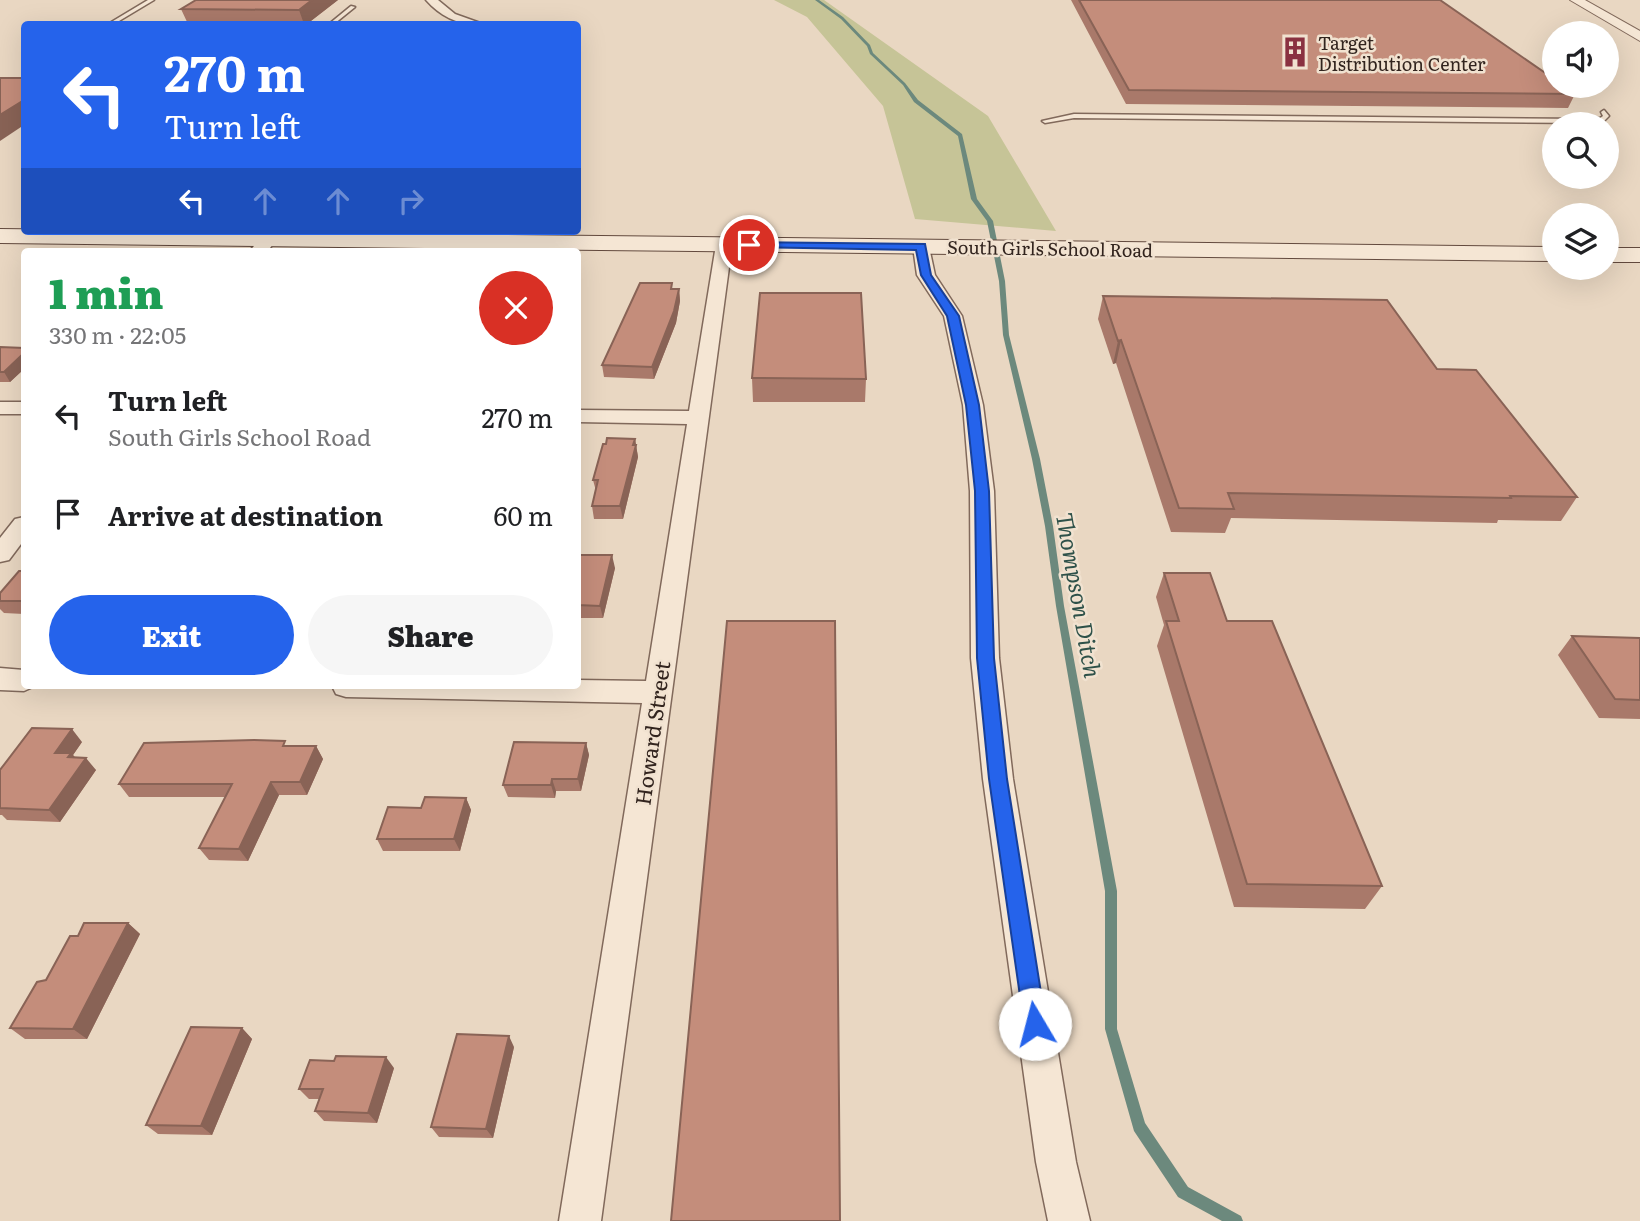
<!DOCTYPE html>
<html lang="en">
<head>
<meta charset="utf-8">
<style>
	:root { --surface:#fff; --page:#f6f6f6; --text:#202124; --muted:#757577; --accent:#2563eb }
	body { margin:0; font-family:Literata,serif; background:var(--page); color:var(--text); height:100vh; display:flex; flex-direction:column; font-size:26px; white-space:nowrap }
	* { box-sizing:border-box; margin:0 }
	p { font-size:23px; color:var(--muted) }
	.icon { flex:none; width:38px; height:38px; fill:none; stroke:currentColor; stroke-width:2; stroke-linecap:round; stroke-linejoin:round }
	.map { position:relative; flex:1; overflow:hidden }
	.details { position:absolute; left:21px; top:248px; width:560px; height:441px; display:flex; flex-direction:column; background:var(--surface); border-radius:7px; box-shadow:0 7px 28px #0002 }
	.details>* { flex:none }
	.guide { position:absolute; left:21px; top:21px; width:560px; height:214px; border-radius:7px; box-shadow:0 7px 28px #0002; background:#2563eb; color:#fff; overflow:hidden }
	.tools { position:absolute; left:1542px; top:21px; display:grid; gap:14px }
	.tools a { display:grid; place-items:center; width:77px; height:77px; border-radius:50%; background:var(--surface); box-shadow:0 7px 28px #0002; font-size:35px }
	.pin { position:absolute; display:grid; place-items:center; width:60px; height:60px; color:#fff; margin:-30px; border:4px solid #fff; border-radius:50%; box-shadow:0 2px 7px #0007 }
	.me { position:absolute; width:77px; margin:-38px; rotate:352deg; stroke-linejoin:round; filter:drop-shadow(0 0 5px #0008) }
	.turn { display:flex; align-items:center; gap:24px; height:147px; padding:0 28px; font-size:32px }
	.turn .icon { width:91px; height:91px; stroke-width:2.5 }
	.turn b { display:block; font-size:49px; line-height:60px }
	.lanes { display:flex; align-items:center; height:66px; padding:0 28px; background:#0003; justify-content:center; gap:35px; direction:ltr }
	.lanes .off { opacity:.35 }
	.round { display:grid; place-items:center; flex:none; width:74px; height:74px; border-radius:37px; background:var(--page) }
	.head { display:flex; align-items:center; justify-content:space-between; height:119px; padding:0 28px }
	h1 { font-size:42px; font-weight:800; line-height:52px; color:#1e9e55 }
	.primary-button { display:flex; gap:14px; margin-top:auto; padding:14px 28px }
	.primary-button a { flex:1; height:80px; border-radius:42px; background:var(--accent); color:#fff; font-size:28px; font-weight:800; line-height:80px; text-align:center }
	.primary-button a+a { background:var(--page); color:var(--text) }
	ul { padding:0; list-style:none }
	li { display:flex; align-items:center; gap:21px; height:98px; padding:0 28px }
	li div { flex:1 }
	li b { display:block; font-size:26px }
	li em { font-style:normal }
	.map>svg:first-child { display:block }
</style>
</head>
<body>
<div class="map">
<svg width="1640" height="1221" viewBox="0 0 1640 1221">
	<rect width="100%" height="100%" fill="#e9d7c2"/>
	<path fill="#c6c497" d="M774 0H824L988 116 1056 231 915 219 883 106 807 17Z"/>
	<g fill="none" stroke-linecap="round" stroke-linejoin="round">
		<path fill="#6c897d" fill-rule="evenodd" d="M815 0H819L843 17 870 45 873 53 905 83 918 100 962 134 977 199 993 221 1005 281 1009 335 1040 459 1053 526 1064 606 1117 891V1029L1145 1123 1188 1187 1241 1216 1243 1221H1222L1178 1197 1134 1131 1105 1029V891L1056 606 1045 526 1032 459 1003 335 999 281 987 221 971 199 958 136 914 102 903 85 870 54 867 46 841 19Z"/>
		<g stroke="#81695b" stroke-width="3">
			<path id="service" d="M148 0H154L114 24H108Z
				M351 6 355 7 334 24H329Z
				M1604 110 1609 116 1604 121 1586 123 1074 118 1045 123 1042 121 1074 114 1586 119 1600 118 1603 116 1601 112Z"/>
		</g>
		<g stroke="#81695b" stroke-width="3">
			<path id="minor" d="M426 0H438L455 14 483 24C460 26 441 17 426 0Z
				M268 235 276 240 267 252H249L262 236Z
				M724 240 732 245 601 1221H559L642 703 346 697 336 694 332 686H578V680L646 681 687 424 578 422V410L689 411 716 245Z
				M921 242 929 247 935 275 962 316 983 405 994 491 999 658 1013 779 1076 1162 1090 1221H1048L1036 1162 983 779 971 658 970 491 963 405 944 316 917 275 913 247Z
				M0 402H24V414H0Z
				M24 517V540L9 560 0 562V538L15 519Z
				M0 668 24 670V686H35L24 691 0 690Z"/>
		</g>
		<g stroke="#81695b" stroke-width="2">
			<path id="tertiary" d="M1570 0H1585L1640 31V41Z"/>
		</g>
		<g stroke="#634a3e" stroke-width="2">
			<path id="secondary" d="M0 229 1554 247V261L0 243Z
				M1606 248H1640V262H1606Z"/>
		</g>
		<use href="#service" fill="#f5e6d4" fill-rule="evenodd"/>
		<use href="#minor" fill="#f5e6d4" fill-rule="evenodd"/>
		<use href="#tertiary" fill="#f5e6d4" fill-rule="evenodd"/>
		<use href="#secondary" fill="#f5e6d4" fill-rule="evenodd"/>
	</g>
	<path fill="#a9796a" d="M338 0 307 24H188L181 9Z
		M1071 0H1440L1575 94 1568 108 1126 104Z
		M672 283V289H679L680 301 676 323 654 379 604 377 602 365Z
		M1103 296 1437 369 1577 497 1561 521 1498 520 1497 523 1231 518 1225 533 1171 532 1116 363 1113 364 1098 319Z
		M0 347 24 348V369L10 382H0Z
		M752 378 866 379 865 402H753Z
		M635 439 638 457 623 519H594L592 506 596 491 593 480Z
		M578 555 615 568 603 618H578Z
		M24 571V614L4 613 0 609V593Z
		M1164 573 1227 621 1382 886 1365 909 1234 907 1157 646 1164 625 1156 597Z
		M1572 636 1640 638V719L1599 718 1558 655Z
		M82 742 73 755 75 758 96 770 60 822 7 820 2 815H0V770Z
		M586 743 589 755 581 791H556L555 798 508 797 503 785Z
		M288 746H316L323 759 307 795H279L248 861 209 860 199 848 226 797H129L119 784Z
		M466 798 471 810 460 851H383L377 839 421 808Z
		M128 923 140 934 87 1039H25L10 1028 78 936Z
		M242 1028 252 1039 212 1135 158 1134 146 1125Z
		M514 1047 493 1138 439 1137 431 1127Z
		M394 1068 377 1123 324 1121 315 1111 320 1099H309L299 1089Z"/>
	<path fill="#896356" d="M312 0H338L307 24H304L299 10Z
		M24 100V125L0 141V115Z
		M679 289 680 301 676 323 654 379 652 367Z
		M1121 340 1116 363 1113 364 1118 341Z
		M24 353V369L10 382 4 372Z
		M635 439 638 457 623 519 620 506Z
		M612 555 615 568 603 618 600 606Z
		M72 729 82 742 73 755 81 764 86 758 96 770 60 822 49 810 55 753Z
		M586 743 589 755 581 791 578 779Z
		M316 746 323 759 307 795 300 782Z
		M552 779 556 791 555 798 551 785Z
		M271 782 279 795 248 861 239 849Z
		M466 798 471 810 460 851 454 839Z
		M128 923 140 934 87 1039 73 1029Z
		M242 1028 252 1039 212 1135 201 1126Z
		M509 1036 514 1047 493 1138 486 1129Z
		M386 1057 394 1068 377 1123 368 1113Z"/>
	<path fill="#c48d7b" stroke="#896356" stroke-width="2" d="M196 0H312L299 10 181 9Z
		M1079 0H1440L1554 79V86H1563L1575 94 1129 90Z
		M0 78H24V100L0 115Z
		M640 283H672L671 289H679L674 311 652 367 602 365Z
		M760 293H861L866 379 752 378Z
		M1103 296 1387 300 1437 369 1476 370 1577 497 1510 496 1511 498 1228 493 1234 509 1179 508 1121 340 1118 341Z
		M0 347 24 348V353L4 372H0Z
		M607 438 635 439 633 445H636L620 506H592L598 480H593L603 444H606Z
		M578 555H612L600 606 578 605Z
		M19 571H24V601H0V593Z
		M1164 573H1210L1227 621H1272L1382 886 1247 884 1166 621H1179Z
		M727 621H835L840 1221H671Z
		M1572 636 1640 638V700L1615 699Z
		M32 728 72 729 55 753H71L68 757 86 758 49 810 0 808V770Z
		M254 740 285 741 283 746H316L300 782H271L239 849 199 848 232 784H119L144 743Z
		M514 742 586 743 578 779H552L551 785H503Z
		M425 797 466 798 454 839H377L388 807 421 808Z
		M84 923H128L73 1029 10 1028 37 982 46 980 70 936H78Z
		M191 1027 242 1028 201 1126 146 1125Z
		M457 1034 509 1036 486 1129 431 1127Z
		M336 1056 386 1057 368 1113 315 1111 323 1089H299L310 1060 334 1061Z"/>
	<path fill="#2563eb" stroke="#184099" stroke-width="2" d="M749 242 925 244 931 275 959 316 979 405 989 491 994 658 1007 779 1046 1024 1043 1032 1035 1035 1027 1032 1024 1024 989 779 977 658 975 491 966 405 947 316 921 275 916 250 745 247V243Z"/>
	<defs>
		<g id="building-bare" transform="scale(2.415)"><path d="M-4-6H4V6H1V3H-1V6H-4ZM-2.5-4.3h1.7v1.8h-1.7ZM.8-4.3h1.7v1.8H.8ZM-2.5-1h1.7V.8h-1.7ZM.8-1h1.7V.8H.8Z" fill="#8a3140" stroke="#f1e2d0" stroke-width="2.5" paint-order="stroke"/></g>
	</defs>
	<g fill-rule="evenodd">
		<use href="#building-bare" x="1295" y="52"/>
	</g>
	<g text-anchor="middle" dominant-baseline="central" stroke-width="5" stroke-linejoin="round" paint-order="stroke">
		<g font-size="18" fill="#32241e" stroke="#f1e2d0" text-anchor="start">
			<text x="1318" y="42">Target<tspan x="1318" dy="21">Distribution Center</tspan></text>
		</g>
		<g font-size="18" fill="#32241e" stroke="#f1e2d0">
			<text transform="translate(1050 248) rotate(1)">South Girls School Road</text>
		</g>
		<g font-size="21" fill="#32241e" stroke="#f1e2d0">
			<text transform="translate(651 733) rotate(-82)">Howard Street</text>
		</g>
		<g font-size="23" font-style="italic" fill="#2e5149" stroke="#f1e2d0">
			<text transform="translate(1080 595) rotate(80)">Thompson Ditch</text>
		</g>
	</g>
</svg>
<div class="tools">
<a><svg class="icon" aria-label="sound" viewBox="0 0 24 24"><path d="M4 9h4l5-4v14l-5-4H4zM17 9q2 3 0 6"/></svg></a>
<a><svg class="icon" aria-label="search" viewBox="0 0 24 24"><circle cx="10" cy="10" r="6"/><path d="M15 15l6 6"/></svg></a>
<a><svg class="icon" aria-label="layers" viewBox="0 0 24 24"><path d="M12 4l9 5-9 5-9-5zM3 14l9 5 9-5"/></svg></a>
</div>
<div class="pin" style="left:749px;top:245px;background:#d93025"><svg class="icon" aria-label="arrive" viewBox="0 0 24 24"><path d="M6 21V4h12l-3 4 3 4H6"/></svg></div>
<svg class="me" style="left:1035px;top:1024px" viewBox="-20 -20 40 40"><circle r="19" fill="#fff"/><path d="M0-13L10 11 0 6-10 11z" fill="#2563eb"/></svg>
<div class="guide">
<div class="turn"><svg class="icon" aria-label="left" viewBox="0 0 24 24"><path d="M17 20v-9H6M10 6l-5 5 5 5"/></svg><div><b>270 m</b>Turn left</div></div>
<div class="lanes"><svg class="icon" aria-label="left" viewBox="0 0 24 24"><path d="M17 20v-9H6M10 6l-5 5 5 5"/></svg><svg class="icon off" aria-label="ahead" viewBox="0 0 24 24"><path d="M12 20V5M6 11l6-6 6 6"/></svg><svg class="icon off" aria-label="ahead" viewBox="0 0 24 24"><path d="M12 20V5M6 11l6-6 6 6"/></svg><svg class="icon off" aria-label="right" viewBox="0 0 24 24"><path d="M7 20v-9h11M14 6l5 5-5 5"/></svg></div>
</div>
<section class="details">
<div class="head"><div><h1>1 min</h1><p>330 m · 22:05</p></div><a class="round" style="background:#d93025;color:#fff"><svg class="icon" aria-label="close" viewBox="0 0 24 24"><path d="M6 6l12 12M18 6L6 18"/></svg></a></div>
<ul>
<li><svg class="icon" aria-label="left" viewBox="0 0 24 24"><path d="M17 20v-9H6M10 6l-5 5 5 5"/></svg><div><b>Turn left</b><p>South Girls School Road</p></div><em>270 m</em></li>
<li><svg class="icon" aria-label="arrive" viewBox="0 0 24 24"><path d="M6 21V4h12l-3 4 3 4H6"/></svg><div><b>Arrive at destination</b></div><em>60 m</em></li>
</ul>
<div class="primary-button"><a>Exit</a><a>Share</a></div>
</section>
</div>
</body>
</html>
